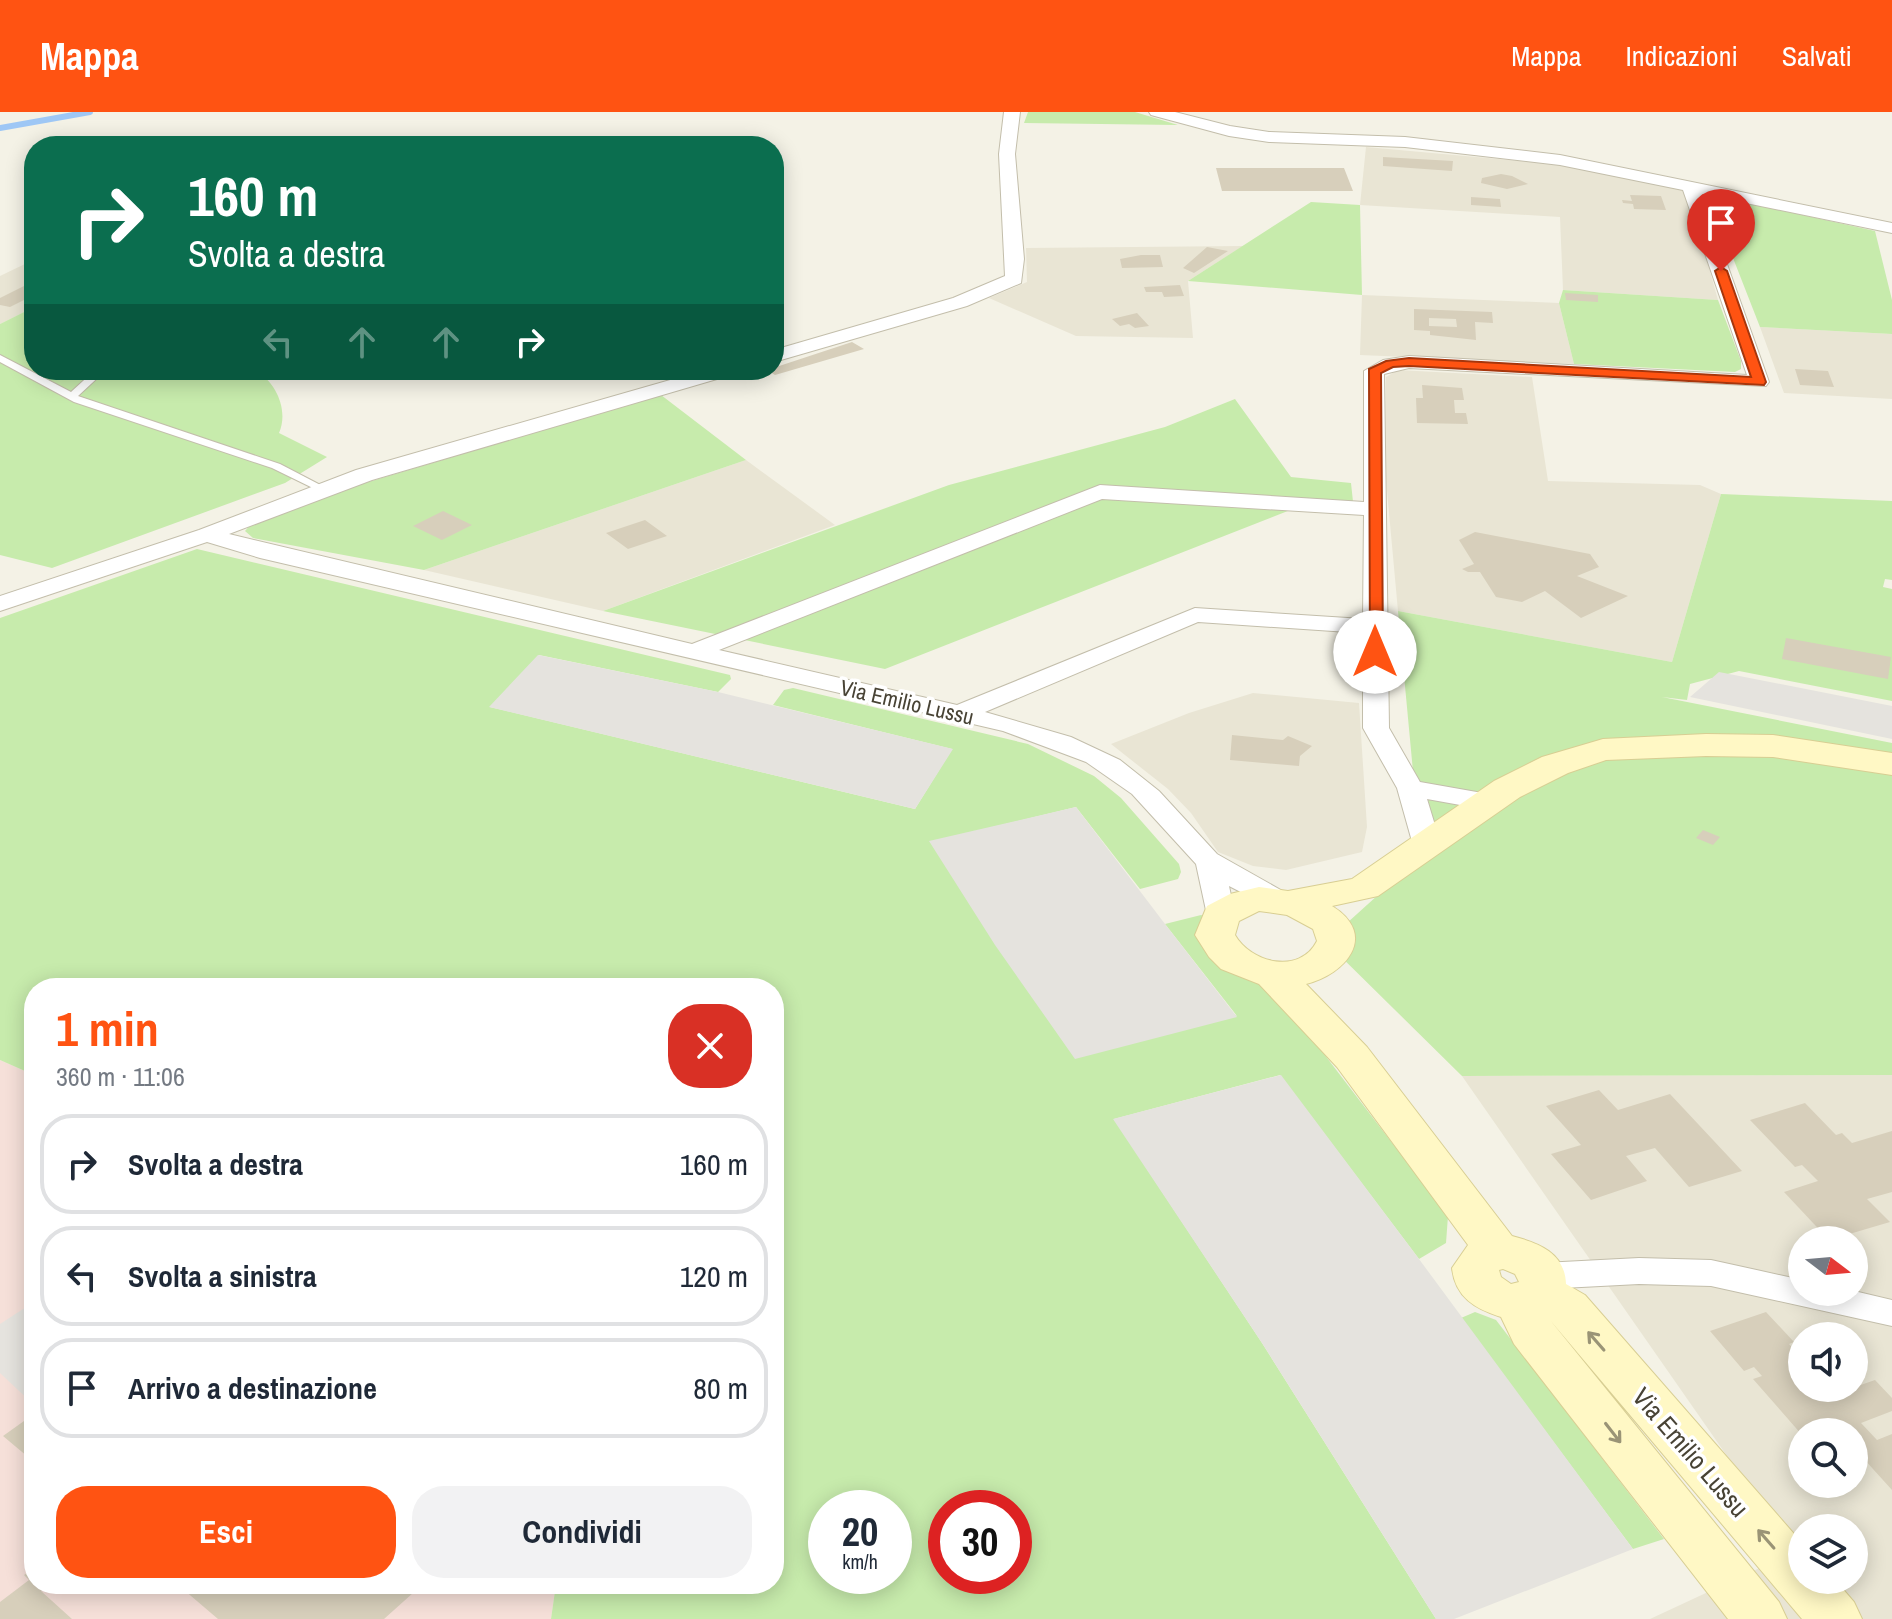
<!DOCTYPE html>
<html lang="it">
<head>
<meta charset="utf-8">
<style>
	:root { --surface:#fff; --page:#f2f2f3; --text:#1f2937; --muted:#747a83; --line:#e0e1e3; --accent:#ff5312 }
	body { margin:0; font-family:"Archivo Narrow",sans-serif; background:var(--page); color:var(--text); height:100vh; display:flex; flex-direction:column; font-size:30px; white-space:nowrap }
	* { box-sizing:border-box; margin:0 }
	p { font-size:26px; color:var(--muted) }
	.icon { flex:none; width:44px; height:44px; fill:none; stroke:currentColor; stroke-width:2; stroke-linecap:round; stroke-linejoin:round }
	.map { position:relative; flex:1; overflow:hidden }
	.drawer { position:absolute; left:24px; top:866px; width:760px; height:616px; display:flex; flex-direction:column; background:var(--surface); border-radius:32px; box-shadow:0 4px 20px #0003 }
	.drawer>* { flex:none }
	.banner { position:absolute; left:24px; top:24px; width:760px; height:244px; border-radius:32px; box-shadow:0 4px 20px #0003; background:#0b6e4f; color:#fff; overflow:hidden }
	.needle { width:52px; rotate:106deg }
	.fabs { position:absolute; left:1788px; top:1114px; display:grid; gap:16px }
	.fabs a { display:grid; place-items:center; width:80px; height:80px; border-radius:50%; background:var(--surface); box-shadow:0 4px 20px #0003; font-size:40px }
	.speed { position:absolute; left:808px; top:1378px; display:flex; gap:16px; font-size:40px; font-weight:700; text-align:center }
	.speed>* { display:grid; place-content:center; width:104px; height:104px; border-radius:50%; background:var(--surface); box-shadow:0 4px 20px #0003; line-height:1 }
	.speed small { font-size:20px; font-weight:400 }
	.speed .limit { border:12px solid #d22; background:#fff; color:#111 }
	.pin { position:absolute; display:grid; place-items:center; width:68px; height:68px; color:#fff; margin:-82px -34px; border-radius:50% 50% 50% 0; rotate:-45deg; box-shadow:0 0 8px #0007 }
	.pin .icon { rotate:45deg }
	.me { position:absolute; width:88px; margin:-44px; rotate:0deg; stroke-linejoin:round; filter:drop-shadow(0 0 6px #0008) }
	.turn { display:flex; align-items:center; gap:28px; height:168px; padding:0 32px; font-size:36px }
	.turn .icon { width:104px; height:104px; stroke-width:2.5 }
	.turn b { display:block; font-size:56px; line-height:68px }
	.lanes { display:flex; align-items:center; height:76px; padding:0 32px; background:#0003; justify-content:center; gap:40px; direction:ltr }
	.lanes .off { opacity:.35 }
	.round { display:grid; place-items:center; flex:none; width:84px; height:84px; border-radius:32px; background:var(--page) }
	.headline { display:flex; align-items:center; justify-content:space-between; height:136px; padding:0 32px }
	h1 { font-size:48px; font-weight:700; line-height:60px; color:var(--accent) }
	.action { display:flex; gap:16px; margin-top:auto; padding:16px 32px }
	.action a { flex:1; height:92px; border-radius:32px; background:var(--accent); color:#fff; font-size:32px; font-weight:700; line-height:92px; text-align:center }
	.action a+a { background:var(--page); color:var(--text) }
	ul { padding:0; list-style:none }
	li { display:flex; align-items:center; gap:24px; height:100px; margin:0 16px 12px; padding:0 16px; border:4px solid var(--line); border-radius:32px }
	li div { flex:1 }
	li b { display:block; font-size:30px }
	li em { font-style:normal }
	header { display:flex; align-items:center; gap:48px; box-sizing:border-box; height:112px; padding:0 40px; background:var(--accent); color:#fff }
	header strong { font-size:38px }
	nav { display:flex; gap:44px; margin-inline-start:auto; font-size:28px }
	.map>svg:first-child { display:block }
</style>
</head>
<body>
<header>
<strong>Mappa</strong>
<nav><a>Mappa</a><a>Indicazioni</a><a>Salvati</a></nav>
</header>
<div class="map">
<svg width="1892" height="1507" viewBox="0 0 1892 1507">
	<rect width="100%" height="100%" fill="#f4f2e6"/>
	<path fill="#e9e5d4" fill-rule="evenodd" d="M1366 35 1575 54 1687 77 1718 188 1563 178 1560 105 1360 93Z
		M1243 134 1188 169 1193 226 1076 224 989 186 1027 170 1026 136Z
		M27 151 34 154V195L0 212V164Z
		M1362 183 1559 191 1574 252 1360 243Z
		M1760 215 1892 222V287L1784 281Z
		M1398 258 1532 265 1548 369 1700 373 1721 382 1672 550 1398 499 1385 357 1386 265Z
		M746 348 835 413 603 499 424 458Z
		M1253 581 1359 591 1367 715 1362 740 1286 758 1253 754 1218 740 1191 701 1168 677 1111 632 1189 601Z
		M1892 963V1507H1650L1794 1440 1462 964ZM1802 1128H1854V1180H1802ZM1802 1224H1854V1276H1802ZM1802 1320H1854V1372H1802ZM1802 1416H1854V1468H1802Z"/>
	<path fill="#f6e0d9" d="M0 948 34 963V1472H556L551 1507H0Z"/>
	<path fill="#c7ebac" fill-rule="evenodd" d="M1028 0H1135L1178 13 1024 11Z
		M1708 82 1875 119 1892 188V222L1760 215Z
		M1311 90 1360 93 1362 183 1188 169Z
		M1563 178 1718 188 1741 249V257L1735 260 1574 252 1559 191Z
		M34 195V258H255C276 270 289 298 279 321L327 345 285 371 52 456 0 443V212Z
		M661 283 746 348 424 458 253 426 245 419 252 411 368 370Z
		M1235 287 1291 365 1351 371 1354 399 1298 395 885 557 603 499 949 373 1165 315Z
		M1721 382 1892 389V468L1885 467 1883 475 1892 477V589L1739 559 1690 572 1687 588 1662 585 1892 631V963L1462 964 1326 830 1378 783 1418 713 1398 499 1672 550Z
		M197 437 730 563 731 567 718 580 539 543 490 595 915 697 952 637 773 593 784 578 793 576 1028 632 1094 664 1121 686 1179 752 1181 760 1178 767 1140 777 1076 695 930 730 1237 904 1165 812 1201 803 1223 810 1448 1104 1446 1131 1419 1147 1280 963 1114 1007 1262 1231 1436 1507H551L556 1472H774V876H34V963L0 948V506ZM826 1396H894V1464H826ZM946 1396H1014V1464H946Z
		M1475 1200 1496 1208 1664 1427 1633 1437 1461 1206Z"/>
	<path fill="#e5e3de" d="M538 543 718 580 953 637 915 697 489 595Z
		M1719 560 1892 594V627L1690 585Z
		M1076 695 1165 812 1237 905 1075 947 995 833 929 729Z
		M1281 963 1419 1147 1633 1437 1454 1507H1436L1262 1231 1113 1007Z
		M34 1190V1293L0 1261V1212Z"/>
	<g fill="none" stroke-linecap="round" stroke-linejoin="round">
		<path stroke="#9ec7f5" stroke-width="6" d="M0 16 90 0"/>
	</g>
	<path fill="#d7cfbb" fill-rule="evenodd" d="M1383 45 1453 49 1452 59 1383 54Z
		M1216 56H1344L1353 79H1222Z
		M1501 62 1512 64 1528 72 1507 77 1481 71 1482 66Z
		M1630 83 1661 84 1666 98 1634 97 1633 92 1623 91 1622 88 1632 89Z
		M1471 85 1500 87 1501 95 1471 93Z
		M1207 135 1228 139 1194 161 1183 156Z
		M1141 143H1160L1163 155 1122 156 1120 147Z
		M34 169V183L10 195 0 193V186Z
		M1180 173 1184 184 1164 185 1162 180H1146L1144 175Z
		M1565 181 1598 183V190L1566 188Z
		M1414 197 1492 200 1493 211 1475 210 1476 228 1430 223V219L1414 218ZM1429 206 1456 207 1457 215 1429 214Z
		M1137 201 1149 214 1135 216 1129 212 1120 214 1112 207Z
		M852 230 864 237 775 263 767 258Z
		M1795 257 1828 259 1834 275 1800 273Z
		M1422 273 1462 276 1464 288H1454L1455 301H1466L1468 312 1417 311 1416 286H1423Z
		M443 399 472 413 442 428 413 414Z
		M645 408 667 424 628 437 606 421Z
		M1475 420 1590 442 1599 455 1577 464 1628 484 1581 506 1545 479 1522 490 1496 485 1480 460H1468L1462 457 1474 452 1459 428Z
		M1786 526 1891 545 1888 567 1782 547Z
		M1232 623 1283 628 1288 624 1312 634 1300 644 1299 654 1230 648Z
		M1703 718 1720 725 1713 733 1696 726Z
		M1599 978 1618 998 1670 982 1742 1059 1689 1075 1655 1036 1626 1044 1647 1069 1591 1088 1551 1042 1581 1033 1546 994Z
		M1805 991 1836 1023 1842 1021 1852 1031 1892 1019V1080L1867 1087 1890 1110 1829 1128 1784 1080 1818 1069 1802 1053 1795 1055 1750 1008Z
		M1766 1200 1794 1230 1789 1232 1802 1246V1276H1829L1835 1282 1875 1268 1892 1286V1299L1861 1311 1877 1328 1892 1322V1378L1854 1336V1320H1802V1323L1753 1267 1762 1264 1754 1255 1744 1259 1710 1219Z
		M31 1304 34 1306V1350L3 1324Z
		M34 1456V1472H50L41 1479 72 1507H0V1490L29 1468 24 1463Z
		M177 1472H423L384 1507H218Z"/>
	<g fill="none" stroke-linecap="round" stroke-linejoin="round">
		<g stroke="#c3beab" stroke-width="2">
			<path id="lane" d="M0 243 71 280 95 258H106L78 284 280 352 330 378 329 380H321L272 356 74 290 0 250Z"/>
		</g>
		<g stroke="#c3beab" stroke-width="2">
			<path id="street" d="M1004 0H1020L1015 42 1024 147 1021 171 967 194 774 250V238L953 186 1005 164 999 42Z
				M1149 0H1175L1230 14 1269 20 1405 25 1560 43 1892 111V121L1702 82 1769 270 1766 274 1409 256 1384 262 1389 616 1420 670 1488 682 1498 684 1501 690 1498 696 1488 698 1427 687 1441 733 1437 739 1427 741 1417 739 1413 733 1397 676 1363 616V521L1198 510 985 600 1071 625 1120 648 1159 679 1217 742 1286 781 1290 787 1286 793 1276 796 1266 793 1229 774 1235 803 1231 809 1221 812 1211 809 1207 803 1196 752 1132 682 1086 650 1003 619 260 446 207 430 0 499V484L199 418 356 358 705 258H737L734 262 372 368 229 422 692 532 1100 373 1364 390V259L1383 248 1409 244 1747 263 1683 78 1560 53 1405 35 1269 30 1229 24 1151 3ZM1102 387 1364 403 1363 507 1195 496 957 593 719 538Z
				M1639 1146 1711 1148 1802 1168V1180L1854 1179 1892 1188V1214L1711 1174 1639 1172 1543 1177 1531 1173 1526 1164 1531 1155 1543 1151Z"/>
		</g>
		<g stroke="#d8ce93" stroke-width="2">
			<path id="secondary" d="M1706 622 1773 623 1892 641V663L1773 645 1706 644 1606 648 1568 661 1520 685 1378 784 1332 794C1379 823 1346 862 1306 872L1367 935 1512 1124C1539 1131 1565 1141 1566 1172L1585 1183 1802 1431V1468H1835L1854 1490 1862 1507H1802L1550 1208 1779 1490 1787 1507H1728L1514 1232 1501 1205C1475 1197 1455 1185 1452 1156L1468 1133 1337 955 1259 872 1221 857 1209 845 1195 823 1207 794 1230 782 1259 775 1288 779 1352 767 1494 669 1542 645 1603 627ZM1259 799 1287 803 1313 817 1317 829C1300 863 1251 851 1235 823L1239 809ZM1503 1157 1515 1162 1519 1170 1511 1172 1501 1165 1499 1158Z"/>
		</g>
		<use href="#lane" fill="#fff" fill-rule="evenodd"/>
		<use href="#street" fill="#fff" fill-rule="evenodd"/>
		<use href="#secondary" fill="#fff8c5" fill-rule="evenodd"/>
	</g>
	<defs><path id="oneway-shaft" d="M-6 0H5M1.5-3L5.5 0L1.5 3" fill="none" stroke-width="1.6" stroke-linecap="round" stroke-linejoin="round" transform="scale(2)"/></defs>
	<g stroke="#9a9476">
		<use href="#oneway-shaft" transform="translate(1596 1229) rotate(-131)"/>
		<use href="#oneway-shaft" transform="translate(1613 1321) rotate(52)"/>
		<use href="#oneway-shaft" transform="translate(1766 1427) rotate(-131)"/>
	</g>
	<path fill="#ff5312" stroke="#a6360c" stroke-width="2" d="M1721 155 1727 159 1766 270 1764 273 1409 254 1393 255 1381 261 1383 540 1381 543H1370L1369 257 1386 249 1409 246 1751 265 1715 159Z"/>
	<g text-anchor="middle" dominant-baseline="central" stroke-width="7" stroke-linejoin="round" paint-order="stroke">
		<g font-size="22" fill="#484335" stroke="#fff">
			<text transform="translate(907 590) rotate(13)">Via Emilio Lussu</text>
		</g>
		<g font-size="26" fill="#484335" stroke="#fff">
			<text transform="translate(1691 1340) rotate(49)">Via Emilio Lussu</text>
		</g>
	</g>
</svg>
<div class="fabs">
<a><svg class="needle" viewBox="-14 -14 28 28"><path d="M0-13l5 13h-10z" fill="#e53935"/><path d="M0 13l5-13h-10z" fill="#747a83"/></svg></a>
<a><svg class="icon" aria-label="sound" viewBox="0 0 24 24"><path d="M4 9h4l5-4v14l-5-4H4zM17 9q2 3 0 6"/></svg></a>
<a><svg class="icon" aria-label="search" viewBox="0 0 24 24"><circle cx="10" cy="10" r="6"/><path d="M15 15l6 6"/></svg></a>
<a><svg class="icon" aria-label="layers" viewBox="0 0 24 24"><path d="M12 4l9 5-9 5-9-5zM3 14l9 5 9-5"/></svg></a>
</div>
<div class="speed"><div>20<small>km/h</small></div><div class="limit">30</div></div>
<div class="pin" style="left:1721px;top:159px;background:#d93025"><svg class="icon" aria-label="arrive" viewBox="0 0 24 24"><path d="M6 21V4h12l-3 4 3 4H6"/></svg></div>
<svg class="me" style="left:1375px;top:540px" viewBox="-20 -20 40 40"><circle r="19" fill="#fff"/><path d="M0-13L10 11 0 6-10 11z" fill="#ff5312"/></svg>
<div class="banner">
<div class="turn"><svg class="icon" aria-label="right" viewBox="0 0 24 24"><path d="M7 20v-9h11M14 6l5 5-5 5"/></svg><div><b>160 m</b>Svolta a destra</div></div>
<div class="lanes"><svg class="icon off" aria-label="left" viewBox="0 0 24 24"><path d="M17 20v-9H6M10 6l-5 5 5 5"/></svg><svg class="icon off" aria-label="ahead" viewBox="0 0 24 24"><path d="M12 20V5M6 11l6-6 6 6"/></svg><svg class="icon off" aria-label="ahead" viewBox="0 0 24 24"><path d="M12 20V5M6 11l6-6 6 6"/></svg><svg class="icon" aria-label="right" viewBox="0 0 24 24"><path d="M7 20v-9h11M14 6l5 5-5 5"/></svg></div>
</div>
<section class="drawer">
<div class="headline"><div><h1>1 min</h1><p>360 m · 11:06</p></div><a class="round" style="background:#d93025;color:#fff"><svg class="icon" aria-label="close" viewBox="0 0 24 24"><path d="M6 6l12 12M18 6L6 18"/></svg></a></div>
<ul>
<li><svg class="icon" aria-label="right" viewBox="0 0 24 24"><path d="M7 20v-9h11M14 6l5 5-5 5"/></svg><div><b>Svolta a destra</b></div><em>160 m</em></li>
<li><svg class="icon" aria-label="left" viewBox="0 0 24 24"><path d="M17 20v-9H6M10 6l-5 5 5 5"/></svg><div><b>Svolta a sinistra</b></div><em>120 m</em></li>
<li><svg class="icon" aria-label="arrive" viewBox="0 0 24 24"><path d="M6 21V4h12l-3 4 3 4H6"/></svg><div><b>Arrivo a destinazione</b></div><em>80 m</em></li>
</ul>
<div class="action"><a>Esci</a><a>Condividi</a></div>
</section>
</div>
</body>
</html>
